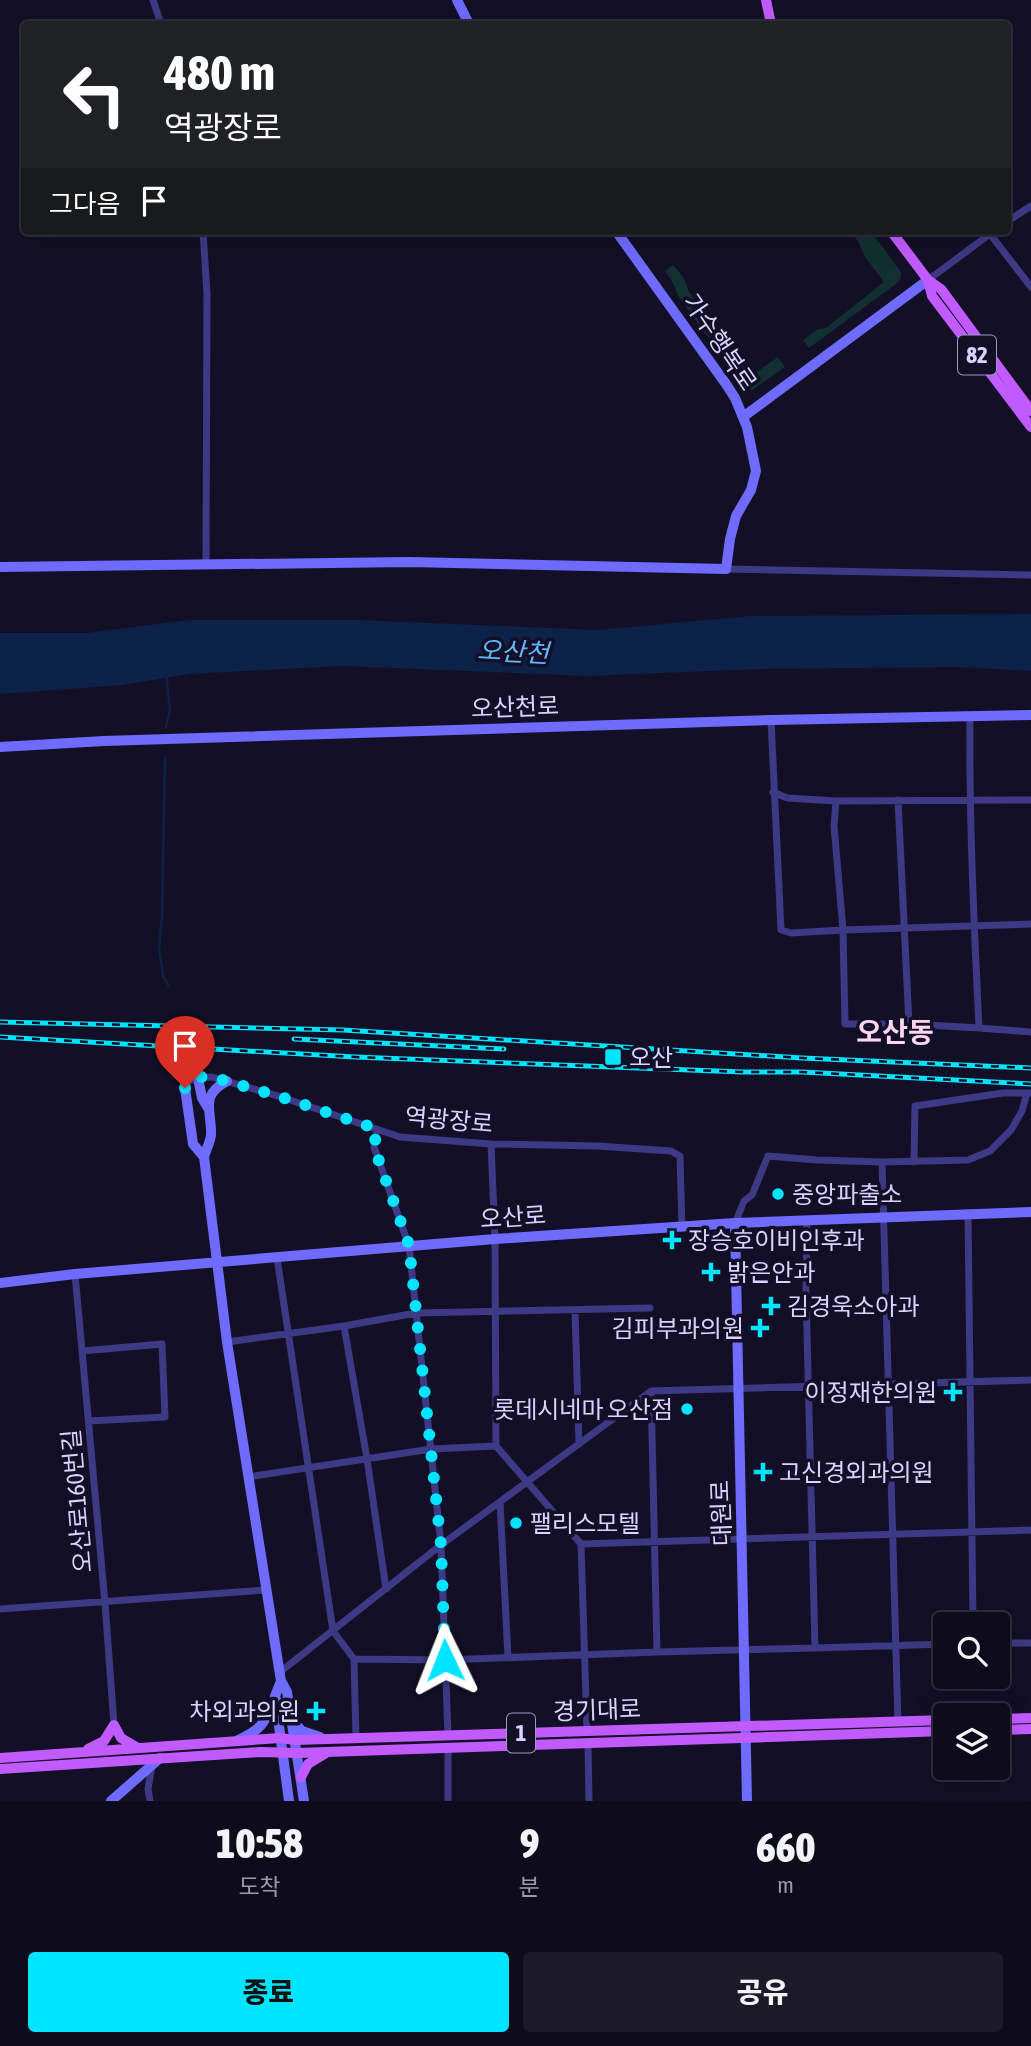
<!DOCTYPE html>
<html lang="ko">
<head>
<meta charset="utf-8">
<style>
	:root { --surface:#0e0b1c; --page:#1c1929; --text:#f1f3f6; --muted:#9b9ba3; --line:#2e2b3b; --accent:#00e5ff }
	body { margin:0; font-family:"Asap Condensed","Noto Sans KR",sans-serif; background:var(--page); color:var(--text); height:100vh; display:flex; flex-direction:column; font-size:26px; white-space:nowrap }
	* { box-sizing:border-box; margin:0 }
	p { font-size:23px; color:var(--muted) }
	.icon { flex:none; width:38px; height:38px; fill:none; stroke:currentColor; stroke-width:2; stroke-linecap:round; stroke-linejoin:round }
	.map { position:relative; height:1801px; overflow:hidden }
	.side { display:flex; flex-direction:column; background:var(--surface); flex:1 }
	.side>* { flex:none }
	.guide { position:absolute; left:21px; top:21px; width:990px; height:214px; border-radius:7px; box-shadow:0 7px 28px #0002,0 0 0 2px var(--line); background:#202124; color:#fff; overflow:hidden }
	.controls { position:absolute; left:933px; top:1612px; display:grid; gap:14px }
	.controls a { display:grid; place-items:center; width:77px; height:77px; border-radius:7px; background:var(--surface); box-shadow:0 7px 28px #0002,0 0 0 2px var(--line); font-size:35px }
	.pin { position:absolute; display:grid; place-items:center; width:60px; height:60px; color:#fff; margin:-72px -30px; border-radius:50% 50% 50% 0; rotate:-45deg; box-shadow:0 0 7px #0007 }
	.pin .icon { rotate:45deg }
	.me { position:absolute; width:77px; margin:-38px; rotate:358deg; stroke-linejoin:round; filter:drop-shadow(0 0 5px #0008) }
	.turn { display:flex; align-items:center; gap:24px; height:147px; padding:0 28px; font-size:32px }
	.turn .icon { width:91px; height:91px; stroke-width:2.5 }
	.turn b { display:block; font-size:49px; line-height:60px }
	.then { display:flex; align-items:center; height:66px; padding:0 28px; background:#0003; gap:14px; font-size:26px }
	.eta { display:flex; justify-content:space-evenly; align-items:center; height:119px; text-align:center }
	.eta b { font-size:42px; font-weight:800; line-height:49px }
	.button { display:flex; gap:14px; margin-top:auto; padding:14px 28px }
	.button a { flex:1; height:80px; border-radius:7px; background:var(--accent); color:#111; font-size:28px; font-weight:800; line-height:80px; text-align:center }
	.button a+a { background:var(--page); color:var(--text) }
	.map>svg:first-child { display:block }
</style>
</head>
<body>
<div class="map">
<svg width="1031" height="1801" viewBox="0 0 1031 1801">
	<rect width="100%" height="100%" fill="#130f26"/>
	<path fill="#12302f" d="M850 231H871L901 272 900 281 809 348 803 340 818 329 826 328 884 282 865 257 858 241Z
		M673 265 684 278 689 292 751 376 778 357 785 367 752 390H744L733 371 678 296 673 283 665 271Z"/>
	<path fill="#0c2248" d="M1031 614V671L956 667 762 669 587 676 342 666 189 674 123 685 0 694V633H86L189 620H356L598 630 750 616Z"/>
	<g fill="none" stroke-linecap="round" stroke-linejoin="round">
		<path stroke="#0c2248" stroke-width="2.5" d="M166 675 170 710 166 727
			M165 758 162 917 159 947 163 976 169 986"/>
		<path stroke="#3d3a85" stroke-width="7" d="M153 0 161 24
			M1008 221 1031 206
			M203 231 207 294 206 565
			M990 234 1031 287
			M928 280 994 231
			M726 569 1031 575
			M970 716C969 820 974 924 979 1028L909 1024H845L843 930 1031 924
			M771 720 781 930 791 933 843 930 834 826 836 801
			M773 792 787 798 836 801 1031 800
			M898 800 909 1024
			M979 1028 1031 1032
			M185 1088 188 1082 196 1078 212 1077 278 1096 400 1137 491 1144 598 1146 671 1151 680 1156 682 1227
			M377 1129 374 1147 409 1246 441 1545 448 1735
			M491 1144 495 1239 496 1446 581 1544 1031 1530
			M882 1162 898 1722
			M914 1162 915 1106 1003 1093H1027
			M968 1213 973 1624
			M735 1223 744 1201 752 1195 768 1156 817 1160 882 1162 968 1160 990 1151 1011 1130 1022 1111 1027 1093H1031
			M277 1258 333 1631 354 1659 356 1738
			M75 1274 105 1603 114 1725
			M575 1310 579 1444
			M227 1342 344 1326
			M82 1351 162 1344 165 1417 89 1421
			M651 1391 657 1652 815 1648 806 1293 807 1221
			M248 1477 431 1449 496 1446
			M500 1502 508 1657
			M581 1544 587 1731
			M386 1589 367 1459 344 1326 416 1313 650 1308
			M0 1609 265 1590
			M998 1643H1031
			M815 1648 945 1644
			M354 1659 445 1660 657 1652
			M280 1672 441 1545 651 1391 1031 1380
			M588 1743 589 1801
			M448 1748V1801
			M150 1801 148 1789 152 1766"/>
		<path stroke="#6f6bff" stroke-width="10" d="M457 0 469 24
			M743 417 928 280
			M0 567 409 562 726 569 730 539 736 516 751 490 756 471 747 427 735 398 726 384 616 231
			M0 747 104 741 771 720 1031 715
			M198 1078 202 1098 208 1108
			M227 1081C199 1096 212 1110 211 1135 210 1143 206 1150 204 1157L227 1342 281 1681 287 1692 304 1801
			M185 1088 193 1144 204 1157
			M735 1223 747 1801
			M0 1283 75 1274 495 1239 735 1223 1031 1212
			M281 1681 275 1696 289 1801
			M292 1720 302 1731 320 1737
			M238 1740C262 1730 265 1721 276 1699
			M111 1801 160 1758"/>
		<path stroke="#c25bff" stroke-width="10" d="M766 0 771 24
			M891 231 928 280 941 289 1031 411
			M928 280 932 296 1031 427
			M998 1719 1031 1718
			M998 1730 1031 1729
			M88 1749 104 1741 114 1725 121 1738 138 1748
			M0 1758 280 1738 295 1740 945 1720
			M0 1769 261 1752 297 1753 945 1731
			M301 1777 308 1764 326 1753"/>
		<g stroke="#00e5ff" stroke-width="5">
			<path id="rail" d="M0 1022 343 1030 802 1058 1031 1068
				M0 1037 355 1057 742 1072H802L1031 1084
				M294 1039 504 1049"/>
		</g>
		<use href="#rail" stroke="#130f26" stroke-width="2.5" stroke-dasharray="8" stroke-linecap="butt"/>
	</g>
	<g fill="none" stroke-linecap="round" stroke-linejoin="round">
		<path stroke="#00e5ff" stroke-width="12" stroke-dasharray="0 21.6" d="M185 1088 188 1082 196 1077H212L278 1096 377 1129 374 1147 409 1245 441 1545 445 1660"/>
	</g>
	<g fill="#00e5ff" stroke="#130f26" stroke-width="2.5">
		<rect x="604" y="1048" width="18" height="18" rx="3.5"/>
		<circle cx="778" cy="1194" r="7"/>
		<path d="M668.5 1229.5h7v7h7v7h-7v7h-7v-7h-7v-7h7z"/>
		<path d="M707.5 1261.5h7v7h7v7h-7v7h-7v-7h-7v-7h7z"/>
		<path d="M767.5 1295.5h7v7h7v7h-7v7h-7v-7h-7v-7h7z"/>
		<path d="M756.5 1317.5h7v7h7v7h-7v7h-7v-7h-7v-7h7z"/>
		<path d="M949.5 1381.5h7v7h7v7h-7v7h-7v-7h-7v-7h7z"/>
		<circle cx="687" cy="1409" r="7"/>
		<path d="M759.5 1461.5h7v7h7v7h-7v7h-7v-7h-7v-7h7z"/>
		<circle cx="516" cy="1523" r="7"/>
		<path d="M312.5 1700.5h7v7h7v7h-7v7h-7v-7h-7v-7h7z"/>
	</g>
	<g text-anchor="middle" dominant-baseline="central" stroke-width="7" stroke-linejoin="round" paint-order="stroke">
		<g fill="#130f26" stroke="#9e99be" stroke-width="2">
			<rect x="958" y="335.5" width="38" height="39" rx="5"/>
			<rect x="507" y="1713.5" width="28" height="39" rx="5"/>
		</g>
		<g font-size="23" font-weight="bold" fill="#d9d4ff">
			<text x="977" y="355">82</text>
			<text x="521" y="1733">1</text>
		</g>
		<g font-size="24" fill="#d9d4ff" stroke="#130f26">
			<text transform="translate(720 342) rotate(56)">가수행복로</text>
			<text transform="translate(515 707) rotate(-2)">오산천로</text>
			<text transform="translate(449 1120) rotate(5)">역광장로</text>
			<text transform="translate(513 1217) rotate(-4)">오산로</text>
			<text transform="translate(77 1501) rotate(-95)">오산로160번길</text>
			<text transform="translate(721 1513) rotate(-92)">대원로</text>
			<text transform="translate(597 1710) rotate(-2)">경기대로</text>
		</g>
		<g font-size="24" fill="#d9d4ff" stroke="#130f26" text-anchor="start">
			<text x="629" y="1057">오산</text>
			<text x="792" y="1194">중앙파출소</text>
			<text x="688" y="1240">장승호이비인후과</text>
			<text x="727" y="1272">밝은안과</text>
			<text x="787" y="1306">김경욱소아과</text>
			<text x="744" y="1328" text-anchor="end">김피부과의원</text>
			<text x="937" y="1392" text-anchor="end">이정재한의원</text>
			<text x="673" y="1409" text-anchor="end">롯데시네마 오산점</text>
			<text x="779" y="1472">고신경외과의원</text>
			<text x="530" y="1523">팰리스모텔</text>
			<text x="300" y="1711" text-anchor="end">차외과의원</text>
		</g>
		<g font-size="26" font-style="italic" fill="#62b6ff" stroke="#130f26">
			<text transform="translate(513 652) rotate(3)">오산천</text>
		</g>
		<g font-size="28" font-weight="bold" fill="#ffd6f0" stroke="#130f26">
			<text x="895" y="1032">오산동</text>
		</g>
	</g>
</svg>
<div class="controls">
<a><svg class="icon" aria-label="search" viewBox="0 0 24 24"><circle cx="10" cy="10" r="6"/><path d="M15 15l6 6"/></svg></a>
<a><svg class="icon" aria-label="layers" viewBox="0 0 24 24"><path d="M12 4l9 5-9 5-9-5zM3 14l9 5 9-5"/></svg></a>
</div>
<div class="pin" style="left:185px;top:1088px;background:#d93025"><svg class="icon" aria-label="arrive" viewBox="0 0 24 24"><path d="M6 21V4h12l-3 4 3 4H6"/></svg></div>
<svg class="me" style="left:445px;top:1660px" viewBox="-20 -20 40 40"><path d="M0-17L14 15 0 8-14 15z" fill="#00e5ff" stroke="#fff" stroke-width="4"/></svg>
<div class="guide">
<div class="turn"><svg class="icon" aria-label="left" viewBox="0 0 24 24"><path d="M17 20v-9H6M10 6l-5 5 5 5"/></svg><div><b>480 m</b>역광장로</div></div>
<div class="then">그다음<svg class="icon" aria-label="arrive" viewBox="0 0 24 24"><path d="M6 21V4h12l-3 4 3 4H6"/></svg></div>
</div>
</div>
<section class="side">
<div class="eta">
<div><b>10:58</b><p>도착</p></div>
<div><b>9</b><p>분</p></div>
<div><b>660</b><p>m</p></div>
</div>
<div class="button"><a>종료</a><a>공유</a></div>
</section>
</body>
</html>
